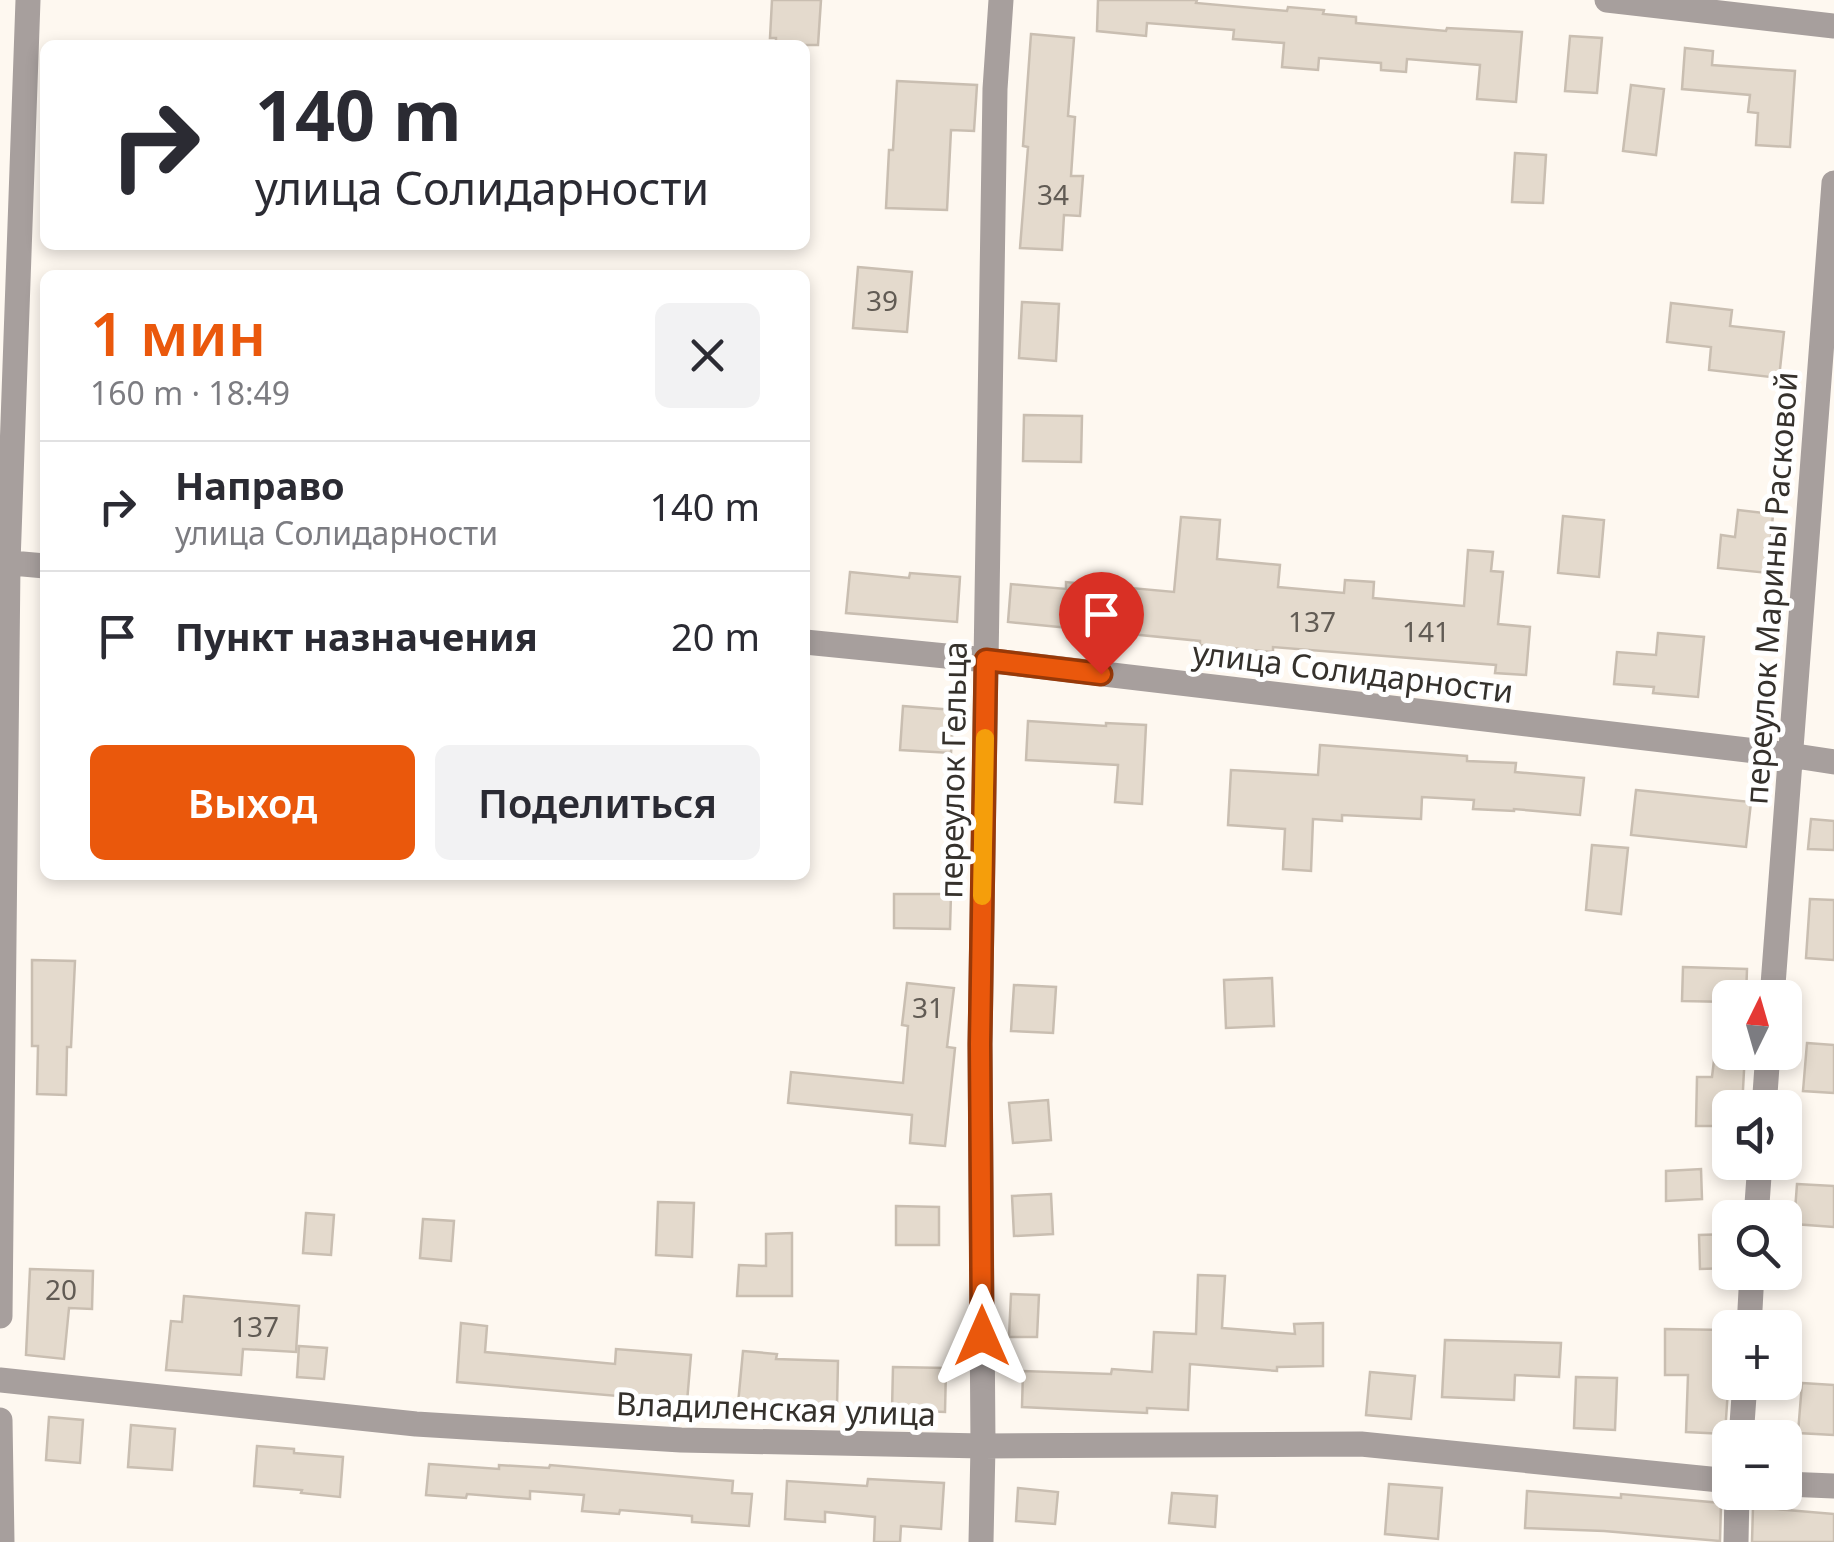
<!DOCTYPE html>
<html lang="ru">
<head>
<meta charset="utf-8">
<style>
	:root { --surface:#fff; --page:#f2f2f3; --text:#2b2b33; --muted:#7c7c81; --line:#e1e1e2; --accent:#ea580c }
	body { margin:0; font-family:"Noto Sans",sans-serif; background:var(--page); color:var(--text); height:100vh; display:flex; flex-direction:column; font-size:38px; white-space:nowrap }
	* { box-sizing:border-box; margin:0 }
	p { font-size:32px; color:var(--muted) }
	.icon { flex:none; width:55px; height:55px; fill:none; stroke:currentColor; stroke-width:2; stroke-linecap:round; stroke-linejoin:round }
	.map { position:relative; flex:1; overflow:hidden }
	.drawer { position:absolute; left:40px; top:270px; width:770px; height:610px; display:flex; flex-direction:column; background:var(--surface); border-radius:15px; box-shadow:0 5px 15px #0003 }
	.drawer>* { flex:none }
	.guide { position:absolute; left:40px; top:40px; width:770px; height:210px; border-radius:15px; box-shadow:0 5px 15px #0003; background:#fff; color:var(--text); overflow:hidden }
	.needle { width:65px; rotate:5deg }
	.controls { position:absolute; left:1712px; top:980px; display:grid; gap:20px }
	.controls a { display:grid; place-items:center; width:90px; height:90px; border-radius:15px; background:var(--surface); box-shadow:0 5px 15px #0003; font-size:50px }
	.pin { position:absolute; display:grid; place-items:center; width:85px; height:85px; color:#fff; margin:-102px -42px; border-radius:50% 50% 50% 0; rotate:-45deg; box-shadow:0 0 10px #0007 }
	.pin .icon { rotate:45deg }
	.me { position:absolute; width:110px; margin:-55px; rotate:0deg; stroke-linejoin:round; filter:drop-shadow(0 0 8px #0008) }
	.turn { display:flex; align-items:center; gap:35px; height:210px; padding:0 50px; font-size:45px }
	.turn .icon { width:130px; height:130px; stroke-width:2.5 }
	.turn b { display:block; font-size:70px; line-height:85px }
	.round { display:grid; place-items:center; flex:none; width:105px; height:105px; border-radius:15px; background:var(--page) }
	.headline { display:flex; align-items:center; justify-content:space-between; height:170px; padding:0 50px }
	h1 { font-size:60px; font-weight:600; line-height:75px; color:var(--accent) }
	.primary-button { display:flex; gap:20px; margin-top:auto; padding:20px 50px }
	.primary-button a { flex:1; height:115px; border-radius:15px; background:var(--accent); color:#fff; font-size:40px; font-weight:600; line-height:115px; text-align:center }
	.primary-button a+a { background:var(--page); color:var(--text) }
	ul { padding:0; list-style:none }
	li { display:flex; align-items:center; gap:30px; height:130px; padding:0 50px; border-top:2px solid var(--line) }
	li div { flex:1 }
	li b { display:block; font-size:38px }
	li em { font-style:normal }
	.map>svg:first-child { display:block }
</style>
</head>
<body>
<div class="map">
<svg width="1834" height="1542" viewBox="0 0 1834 1542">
	<rect width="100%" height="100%" fill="#fef8f0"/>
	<path fill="#e4dacd" stroke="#c9beb1" stroke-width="2.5" d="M772 0H821L818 45H776V38H770Z
		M1098 0H1197L1196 3 1287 11 1288 7 1324 10 1323 14 1356 17V23L1446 31 1447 28 1522 32 1516 102 1477 99 1480 65 1407 59 1406 72 1381 70V63L1319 58 1318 70 1282 67 1284 43 1233 39 1234 30 1147 23 1146 36 1097 31Z
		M1031 34 1074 38 1068 116 1075 117 1071 176H1083L1080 216 1064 215 1062 250 1020 248 1028 147 1023 146Z
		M1570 36 1602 38 1597 93 1565 91Z
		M1685 48 1713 51 1712 65 1795 71 1790 147 1756 145 1758 113 1748 112 1750 95 1682 89Z
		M897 81 977 85 974 131 951 130 947 210 886 208 889 150H893Z
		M1631 85 1664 89 1656 155 1623 151Z
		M1515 153 1546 155 1543 203 1512 202Z
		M858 267 912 272 907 332 853 328Z
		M1022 302 1059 304 1056 361 1019 358Z
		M1671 303 1732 310 1730 326 1784 332 1779 378 1709 370 1711 347 1667 342Z
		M1024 415 1082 416 1081 462 1023 461Z
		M1738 510 1773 514 1768 573 1718 568 1721 535 1735 537Z
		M1563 516 1604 520 1599 577 1558 573Z
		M1181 517 1220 520 1217 559 1280 565 1278 587 1344 593 1345 580 1374 582 1373 598 1464 606 1468 550 1493 552 1491 571 1503 572 1498 624 1530 627 1526 675 1495 673 1496 665 1273 647V652L1200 645V641L1008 622 1011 584 1066 589V582L1174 592Z
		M850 572 909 578 910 573 960 577 957 622 846 613Z
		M1658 633 1704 637 1698 697 1653 693 1654 687 1614 684 1617 652 1656 655Z
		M903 706 954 710 951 753 900 750Z
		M1028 721 1106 726V723L1146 725 1142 804 1115 802 1118 765 1026 760Z
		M1320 745 1467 756V761L1516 763 1515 772 1584 778 1580 815 1514 809V811L1473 809 1474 800 1422 797 1421 819 1342 815V821L1313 819 1311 871 1283 869 1285 829 1228 825 1231 770 1318 775Z
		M1636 790 1751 802 1746 847 1631 835Z
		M1811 819 1834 821V850L1808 849Z
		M1592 845 1628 848 1621 914 1586 910Z
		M894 894H951L950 929 894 928Z
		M1810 899 1834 900V960L1806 958Z
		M32 960 75 961 71 1047H67L66 1095 37 1094 38 1046H32Z
		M1683 967 1747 969 1746 998H1730V1002L1682 1001Z
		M1272 978 1274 1026 1226 1028 1224 980Z
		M907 983 954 988 947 1047 955 1048 945 1146 910 1143 912 1115 788 1103 791 1072 903 1083 908 1026 902 1025Z
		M1014 985 1056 987 1053 1033 1011 1031Z
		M1807 1043 1834 1045V1093L1803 1091Z
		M1715 1052H1745L1742 1108H1730V1126H1696L1697 1077H1712Z
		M1048 1100 1051 1140 1013 1143 1009 1103Z
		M1701 1169 1702 1199 1666 1201V1171Z
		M1797 1184 1834 1186V1227L1794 1224Z
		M1051 1194 1053 1234 1014 1236 1012 1196Z
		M658 1202 694 1203 692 1257 656 1255Z
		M896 1206 939 1207V1245H896Z
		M306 1213 334 1215 331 1255 303 1253Z
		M423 1219 454 1221 451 1261 420 1258Z
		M792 1233V1296H737L739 1265 766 1266V1234Z
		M1730 1234V1268L1700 1269 1699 1235Z
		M30 1269 93 1271 92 1309 69 1308 64 1359 26 1355Z
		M1198 1275 1225 1276 1222 1328 1295 1334 1294 1324 1323 1323V1366L1277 1367V1371L1190 1364 1188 1410 1147 1408V1413L1022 1407 1023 1371 1111 1374 1112 1369 1152 1372 1154 1332 1196 1334Z
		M1011 1294 1039 1295 1037 1337H1009Z
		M184 1296 299 1306 296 1352 243 1349 241 1375 166 1370 171 1321 182 1322Z
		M461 1323 487 1326 485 1352 615 1364 616 1349 691 1355 687 1402 457 1382Z
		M1665 1329 1725 1330V1389H1728L1725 1434 1686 1432 1688 1375H1665Z
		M1445 1340 1561 1343 1559 1377 1515 1375 1514 1400 1442 1397Z
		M299 1346 327 1348 324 1379 297 1377Z
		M743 1351 777 1354 776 1359 838 1361 837 1407H768L738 1404Z
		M893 1367 946 1368 945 1412 892 1410Z
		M1370 1372 1415 1376 1411 1419 1366 1415Z
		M1576 1377 1617 1378 1615 1430 1574 1428Z
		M1802 1383 1834 1385V1435L1798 1433Z
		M49 1417 83 1420 80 1463 46 1460Z
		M131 1425 175 1429 172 1470 128 1467Z
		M257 1446 294 1449V1453L343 1457 340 1497 301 1493 302 1490 254 1486Z
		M429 1464 499 1469V1465L549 1468 550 1465 733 1481 732 1493 752 1494 749 1526 692 1522V1516L620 1510 619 1514 582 1511 584 1495 530 1491V1499L467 1494 466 1498 426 1495Z
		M868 1479 944 1483 941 1529 901 1526 900 1542H874L875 1517 825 1512V1522L785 1519 787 1481 867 1486Z
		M1389 1484 1442 1488 1438 1539 1385 1534Z
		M1018 1488 1058 1492 1055 1524 1016 1521Z
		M1527 1491 1621 1498V1494L1721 1503 1720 1541 1604 1531 1525 1528Z
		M1172 1493 1217 1496 1215 1527 1169 1523Z
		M1753 1507 1834 1514V1542H1752Z"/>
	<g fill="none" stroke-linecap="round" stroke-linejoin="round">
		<path stroke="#a79f9d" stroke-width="25" d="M1607 0 1834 26
			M0 562 45 566
			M805 642 986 660 1789 755 1834 762
			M1772 998 1834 183
			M1764 1108 1768 1052
			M1756 1218 1760 1162
			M0 1316 8 563 28 0
			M1749 1328 1752 1272
			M0 1380 416 1424 681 1440 983 1446 1361 1444 1730 1481
			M0 1420 2 1542
			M1741 1438 1745 1382
			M1785 1484 1834 1486
			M981 1542 983 1446 980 1045 995 89 1001 0
			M1736 1542 1737 1492"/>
	</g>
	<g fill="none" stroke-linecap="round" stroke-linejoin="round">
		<g stroke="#983908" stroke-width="25">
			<path id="route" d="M982 1336 980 1044 986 660 1101 674"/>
		</g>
		<use href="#route" stroke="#ea580c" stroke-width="18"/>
		<path stroke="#f59e0b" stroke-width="18" d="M982 896 985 738"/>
	</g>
	<g text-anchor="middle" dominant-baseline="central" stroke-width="10" stroke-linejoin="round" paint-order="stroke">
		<g font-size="28" fill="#615b54">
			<text x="1053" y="194">34</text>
			<text x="882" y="300">39</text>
			<text x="1312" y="621">137</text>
			<text x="1426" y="631">141</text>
			<text x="928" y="1007">31</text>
			<text x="61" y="1289">20</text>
			<text x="255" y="1326">137</text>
		</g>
		<g font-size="32" fill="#35312c" stroke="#fff">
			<text transform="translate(1770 588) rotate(-86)">переулок Марины Расковой</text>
			<text transform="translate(1353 671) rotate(7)">улица Солидарности</text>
			<text transform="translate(952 770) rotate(-89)">переулок Гельца</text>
			<text transform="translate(776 1408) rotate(2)">Владиленская улица</text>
		</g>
	</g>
</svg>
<div class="controls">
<a><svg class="needle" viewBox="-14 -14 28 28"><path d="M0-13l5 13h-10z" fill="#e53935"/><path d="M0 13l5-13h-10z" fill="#7c7c81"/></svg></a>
<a><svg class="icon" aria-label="sound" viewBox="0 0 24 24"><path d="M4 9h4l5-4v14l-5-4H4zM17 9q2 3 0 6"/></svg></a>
<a><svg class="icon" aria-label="search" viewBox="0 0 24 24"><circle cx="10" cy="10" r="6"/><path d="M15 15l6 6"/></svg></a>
<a>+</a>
<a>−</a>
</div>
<div class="pin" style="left:1101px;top:674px;background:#d93025"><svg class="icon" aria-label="arrive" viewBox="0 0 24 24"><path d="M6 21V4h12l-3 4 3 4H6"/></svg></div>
<svg class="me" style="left:982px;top:1336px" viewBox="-20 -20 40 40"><path d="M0-17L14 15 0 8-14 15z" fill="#ea580c" stroke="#fff" stroke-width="4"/></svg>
<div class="guide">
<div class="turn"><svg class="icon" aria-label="right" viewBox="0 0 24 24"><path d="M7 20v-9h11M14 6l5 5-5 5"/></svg><div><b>140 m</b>улица Солидарности</div></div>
</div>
<section class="drawer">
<div class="headline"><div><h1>1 мин</h1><p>160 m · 18:49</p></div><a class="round"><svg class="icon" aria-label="close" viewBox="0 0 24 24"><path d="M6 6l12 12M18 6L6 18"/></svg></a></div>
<ul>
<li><svg class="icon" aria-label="right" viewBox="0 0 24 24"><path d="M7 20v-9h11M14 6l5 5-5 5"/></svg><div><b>Направо</b><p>улица Солидарности</p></div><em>140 m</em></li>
<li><svg class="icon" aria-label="arrive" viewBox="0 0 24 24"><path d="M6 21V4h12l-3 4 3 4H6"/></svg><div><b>Пункт назначения</b></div><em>20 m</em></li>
</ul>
<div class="primary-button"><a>Выход</a><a>Поделиться</a></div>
</section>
</div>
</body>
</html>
